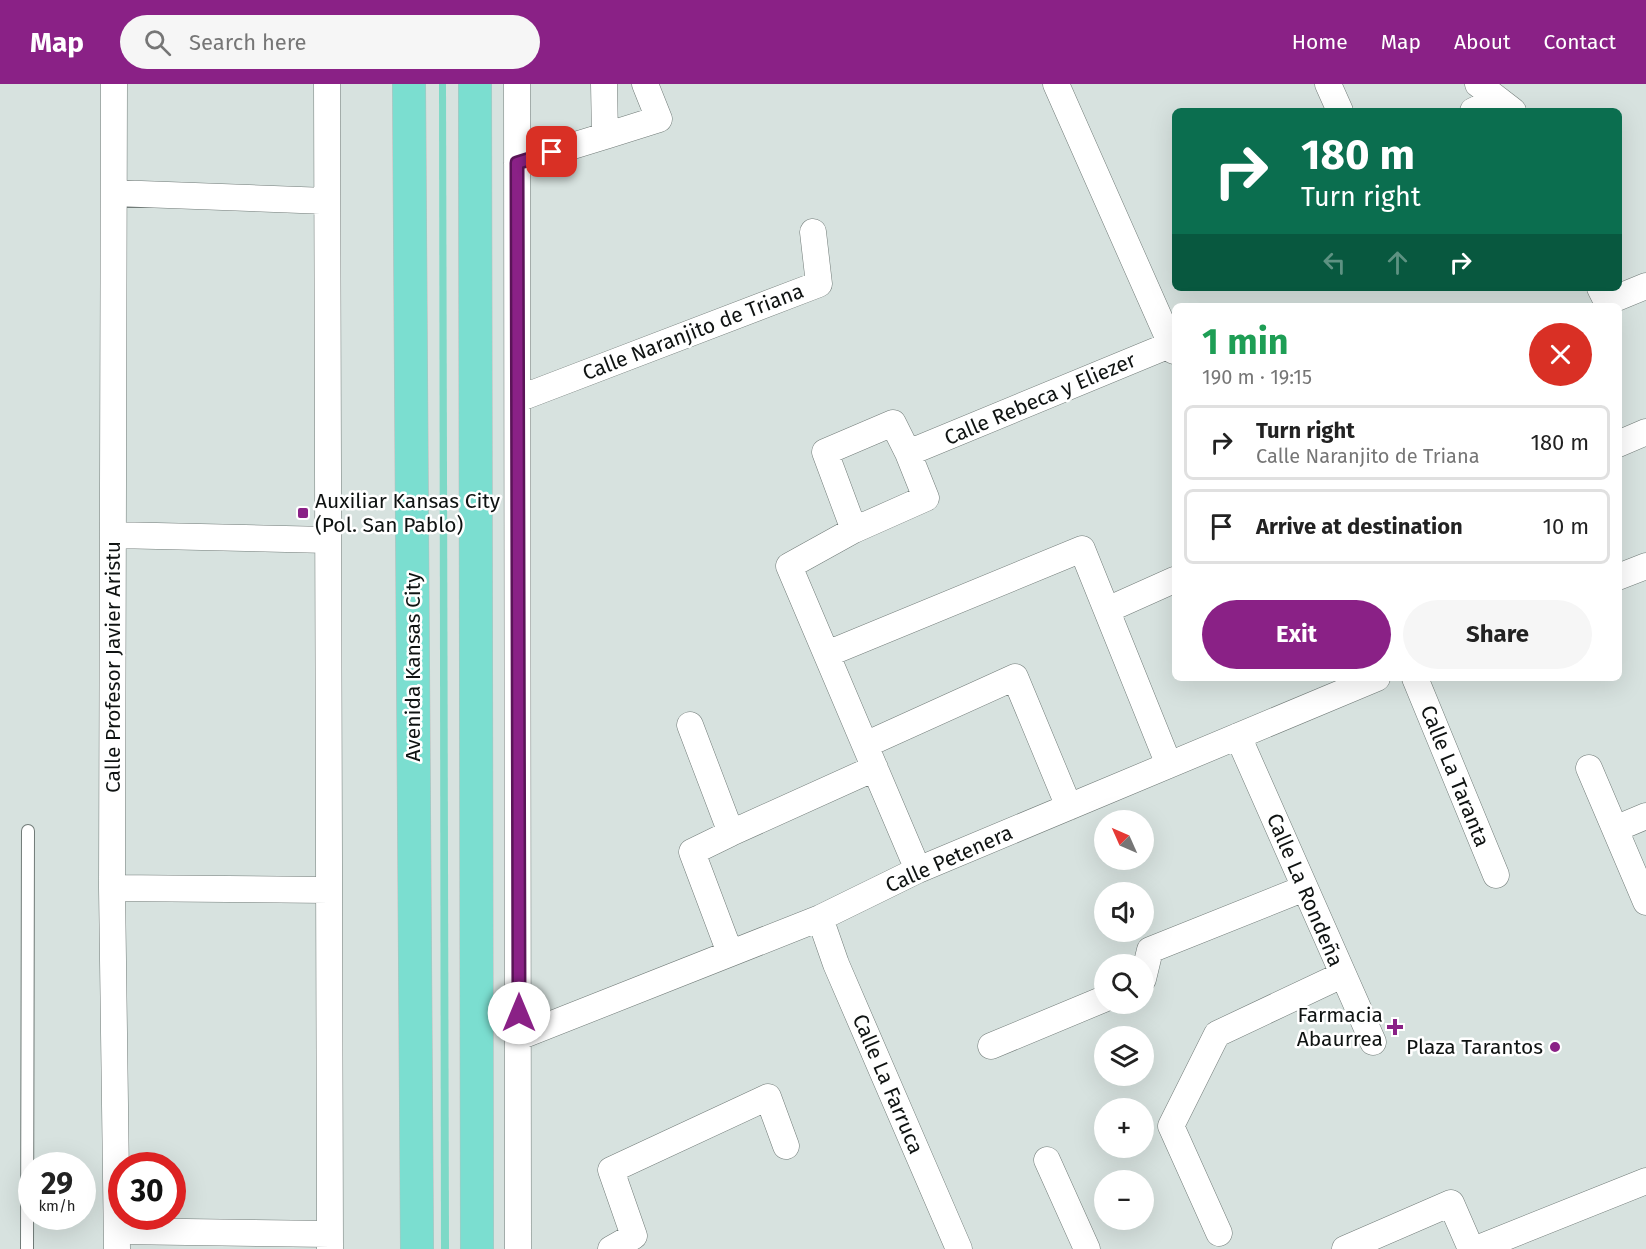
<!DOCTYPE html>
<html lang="en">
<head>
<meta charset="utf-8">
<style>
	:root { --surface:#fff; --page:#f6f6f6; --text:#222; --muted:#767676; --line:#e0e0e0; --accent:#8a2186 }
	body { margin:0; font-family:"Fira Sans",sans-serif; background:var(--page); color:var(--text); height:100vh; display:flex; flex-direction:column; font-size:22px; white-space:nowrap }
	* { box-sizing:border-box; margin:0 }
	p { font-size:20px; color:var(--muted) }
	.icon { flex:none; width:33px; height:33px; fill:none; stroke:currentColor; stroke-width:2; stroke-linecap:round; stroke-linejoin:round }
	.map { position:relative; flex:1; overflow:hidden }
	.side { position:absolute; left:1172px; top:219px; width:450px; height:378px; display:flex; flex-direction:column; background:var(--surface); border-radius:9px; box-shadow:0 6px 24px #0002 }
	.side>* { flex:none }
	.guide { position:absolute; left:1172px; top:24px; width:450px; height:183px; border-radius:9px; box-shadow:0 6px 24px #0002; background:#0b6e4f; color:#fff; overflow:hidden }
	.needle { width:39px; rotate:315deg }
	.buttons { position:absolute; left:1094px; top:726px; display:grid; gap:12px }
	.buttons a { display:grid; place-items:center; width:60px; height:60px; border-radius:50%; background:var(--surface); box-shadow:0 6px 24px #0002; font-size:30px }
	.speed { position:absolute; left:18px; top:1068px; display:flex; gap:12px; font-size:30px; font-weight:700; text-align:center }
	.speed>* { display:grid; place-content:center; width:78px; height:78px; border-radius:50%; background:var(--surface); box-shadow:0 6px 24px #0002; line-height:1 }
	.speed small { font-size:15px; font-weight:400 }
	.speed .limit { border:9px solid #d22; background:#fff; color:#111 }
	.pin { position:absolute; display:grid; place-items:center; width:51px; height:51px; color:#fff; margin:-26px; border-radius:12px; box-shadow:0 3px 9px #0006 }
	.me { position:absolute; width:66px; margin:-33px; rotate:0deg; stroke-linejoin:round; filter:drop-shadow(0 0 4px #0008) }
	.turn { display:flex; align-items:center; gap:21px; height:126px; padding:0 30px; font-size:27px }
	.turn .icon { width:78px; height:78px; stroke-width:2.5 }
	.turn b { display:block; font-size:42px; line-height:51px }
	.lanes { display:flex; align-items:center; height:57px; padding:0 30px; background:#0003; justify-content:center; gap:30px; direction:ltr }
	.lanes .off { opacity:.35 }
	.round { display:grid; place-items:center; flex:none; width:63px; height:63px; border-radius:32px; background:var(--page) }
	.overview { display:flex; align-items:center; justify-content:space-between; height:102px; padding:0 30px }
	h1 { font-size:36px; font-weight:700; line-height:45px; color:#1e9e55 }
	.primary-button { display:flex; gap:12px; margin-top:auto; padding:12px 30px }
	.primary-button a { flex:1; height:69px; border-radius:36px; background:var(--accent); color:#fff; font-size:24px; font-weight:700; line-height:69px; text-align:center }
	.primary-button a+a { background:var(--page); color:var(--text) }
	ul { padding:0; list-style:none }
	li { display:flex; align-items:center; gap:18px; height:75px; margin:0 12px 9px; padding:0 18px; border:3px solid var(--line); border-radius:9px }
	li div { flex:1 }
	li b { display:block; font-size:22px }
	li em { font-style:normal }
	header { display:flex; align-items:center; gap:36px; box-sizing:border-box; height:84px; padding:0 30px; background:var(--accent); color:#fff }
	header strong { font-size:28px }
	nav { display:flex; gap:33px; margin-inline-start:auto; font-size:21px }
	.search { width:420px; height:54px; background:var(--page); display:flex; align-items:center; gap:15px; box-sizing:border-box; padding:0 21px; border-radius:33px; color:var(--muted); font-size:22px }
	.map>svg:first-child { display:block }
</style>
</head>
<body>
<header>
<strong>Map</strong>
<div class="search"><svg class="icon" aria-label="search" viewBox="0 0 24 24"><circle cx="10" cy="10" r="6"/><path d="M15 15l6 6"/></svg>Search here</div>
<nav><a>Home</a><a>Map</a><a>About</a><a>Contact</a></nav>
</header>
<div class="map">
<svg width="1646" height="1165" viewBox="0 0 1646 1165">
	<rect width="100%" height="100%" fill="#d7e2df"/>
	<path fill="#7dd9c7" d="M439 0H446L449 1165H441Z"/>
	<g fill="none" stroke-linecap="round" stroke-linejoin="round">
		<g stroke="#717b78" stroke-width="14">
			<path id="lane" d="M27 1165 28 747"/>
		</g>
		<g stroke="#717b78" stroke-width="27">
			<path id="street" d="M114 0 112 804 117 1165
				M327 0 330 1165
				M517 0 518 1165
				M604 0 605 52 659 35 645 0
				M1056 0 1174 267
				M1328 0 1340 27
				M1478 0 1513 27
				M1473 27 1497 15
				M517 79 605 52
				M114 109 327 117
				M1600 204 1607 218 1646 202
				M518 315 819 200 813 148
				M1618 360 1646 348
				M908 369 1172 260
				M854 446 825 368 893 339 908 369 926 414 854 446 789 482 918 786
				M113 451 328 456
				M1618 493 1646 482
				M1107 526 1174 496
				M827 570 1082 465 1169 681
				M1415 594 1496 791
				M690 641 731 749 875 684
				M1238 652 1373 958
				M865 661 1015 593 1069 723
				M1589 684 1646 818
				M1615 745 1646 732
				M112 804 329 806
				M820 834 836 880 959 1165
				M730 869 692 768 731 749
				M1143 895 1150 866 1305 804
				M519 953 820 834 918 786 1377 594
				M991 962 1104 915
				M1047 1076 1087 1165
				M117 1147 330 1150
				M1219 1149 1171 1042 1217 950 1342 891
				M611 1165 634 1152 611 1086 768 1013 786 1062
				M1345 1165 1451 1119 1471 1165
				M1476 1165 1646 1097"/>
		</g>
		<g stroke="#bcbdbd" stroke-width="34">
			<path id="primary" d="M409 0 417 1165
				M475 0 477 1165"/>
		</g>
		<use href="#lane" stroke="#fff" stroke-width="12"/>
		<use href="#street" stroke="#fff" stroke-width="26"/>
		<use href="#primary" stroke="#7bded0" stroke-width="33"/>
	</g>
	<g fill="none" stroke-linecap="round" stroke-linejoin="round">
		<g stroke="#5a1557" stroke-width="15">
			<path id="route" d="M519 929 517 79 552 68"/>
		</g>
		<use href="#route" stroke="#8a2186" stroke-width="10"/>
	</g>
	<g fill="#8a2186" stroke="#fff" stroke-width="2">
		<rect x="297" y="423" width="12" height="12" rx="3"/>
		<path d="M1392 934h6v6h6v6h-6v6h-6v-6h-6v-6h6z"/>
		<circle cx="1555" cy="963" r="6"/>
	</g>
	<g text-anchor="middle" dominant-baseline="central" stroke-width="5" stroke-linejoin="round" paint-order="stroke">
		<g font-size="21" fill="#0f1312" stroke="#fff">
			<text transform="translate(693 248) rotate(-21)">Calle Naranjito de Triana</text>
			<text transform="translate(1040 315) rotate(-23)">Calle Rebeca y Eliezer</text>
			<text transform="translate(113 583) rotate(-90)">Calle Profesor Javier Aristu</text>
			<text transform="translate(413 583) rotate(-90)">Avenida Kansas City</text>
			<text transform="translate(1455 692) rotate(68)">Calle La Taranta</text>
			<text transform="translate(949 775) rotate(-24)">Calle Petenera</text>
			<text transform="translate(1305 806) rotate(67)">Calle La Rondeña</text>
			<text transform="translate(888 1000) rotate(67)">Calle La Farruca</text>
		</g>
		<g font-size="21" fill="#0f1312" stroke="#fff" text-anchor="end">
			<text x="315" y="417" text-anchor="start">Auxiliar Kansas City<tspan x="315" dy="24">(Pol. San Pablo)</tspan></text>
			<text x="1383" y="931">Farmacia<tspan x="1383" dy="24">Abaurrea</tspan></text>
			<text x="1543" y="963">Plaza Tarantos</text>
		</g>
	</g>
</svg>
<div class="buttons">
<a><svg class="needle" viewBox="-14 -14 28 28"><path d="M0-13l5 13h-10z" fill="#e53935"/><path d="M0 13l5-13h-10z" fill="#767676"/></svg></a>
<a><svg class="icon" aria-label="sound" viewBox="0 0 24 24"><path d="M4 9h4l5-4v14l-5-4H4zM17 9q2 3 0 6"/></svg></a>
<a><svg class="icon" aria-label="search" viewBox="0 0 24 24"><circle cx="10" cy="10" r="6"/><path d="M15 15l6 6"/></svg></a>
<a><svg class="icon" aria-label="layers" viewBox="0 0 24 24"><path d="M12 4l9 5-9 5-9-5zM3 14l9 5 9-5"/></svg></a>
<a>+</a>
<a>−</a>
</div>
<div class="speed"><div>29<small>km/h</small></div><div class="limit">30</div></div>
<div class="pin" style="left:552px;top:68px;background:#d93025"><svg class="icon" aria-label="arrive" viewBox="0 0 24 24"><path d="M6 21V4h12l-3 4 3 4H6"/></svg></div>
<svg class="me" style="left:519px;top:929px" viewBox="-20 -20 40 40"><circle r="19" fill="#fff"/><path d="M0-13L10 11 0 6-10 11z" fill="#8a2186"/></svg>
<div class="guide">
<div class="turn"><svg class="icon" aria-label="right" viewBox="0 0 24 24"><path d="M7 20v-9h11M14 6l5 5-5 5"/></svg><div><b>180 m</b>Turn right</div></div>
<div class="lanes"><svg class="icon off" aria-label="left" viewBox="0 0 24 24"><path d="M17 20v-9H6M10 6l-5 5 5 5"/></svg><svg class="icon off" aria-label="ahead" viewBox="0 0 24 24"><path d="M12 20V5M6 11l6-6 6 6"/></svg><svg class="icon" aria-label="right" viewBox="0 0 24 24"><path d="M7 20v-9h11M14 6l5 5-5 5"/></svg></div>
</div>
<section class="side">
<div class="overview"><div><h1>1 min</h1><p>190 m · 19:15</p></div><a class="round" style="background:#d93025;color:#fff"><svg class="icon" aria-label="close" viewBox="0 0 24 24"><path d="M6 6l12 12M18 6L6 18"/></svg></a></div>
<ul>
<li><svg class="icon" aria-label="right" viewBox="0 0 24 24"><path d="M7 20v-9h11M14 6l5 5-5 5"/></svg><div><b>Turn right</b><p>Calle Naranjito de Triana</p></div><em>180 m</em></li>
<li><svg class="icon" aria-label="arrive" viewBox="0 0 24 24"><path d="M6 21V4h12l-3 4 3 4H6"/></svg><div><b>Arrive at destination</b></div><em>10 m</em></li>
</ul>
<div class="primary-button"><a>Exit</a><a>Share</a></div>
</section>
</div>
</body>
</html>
